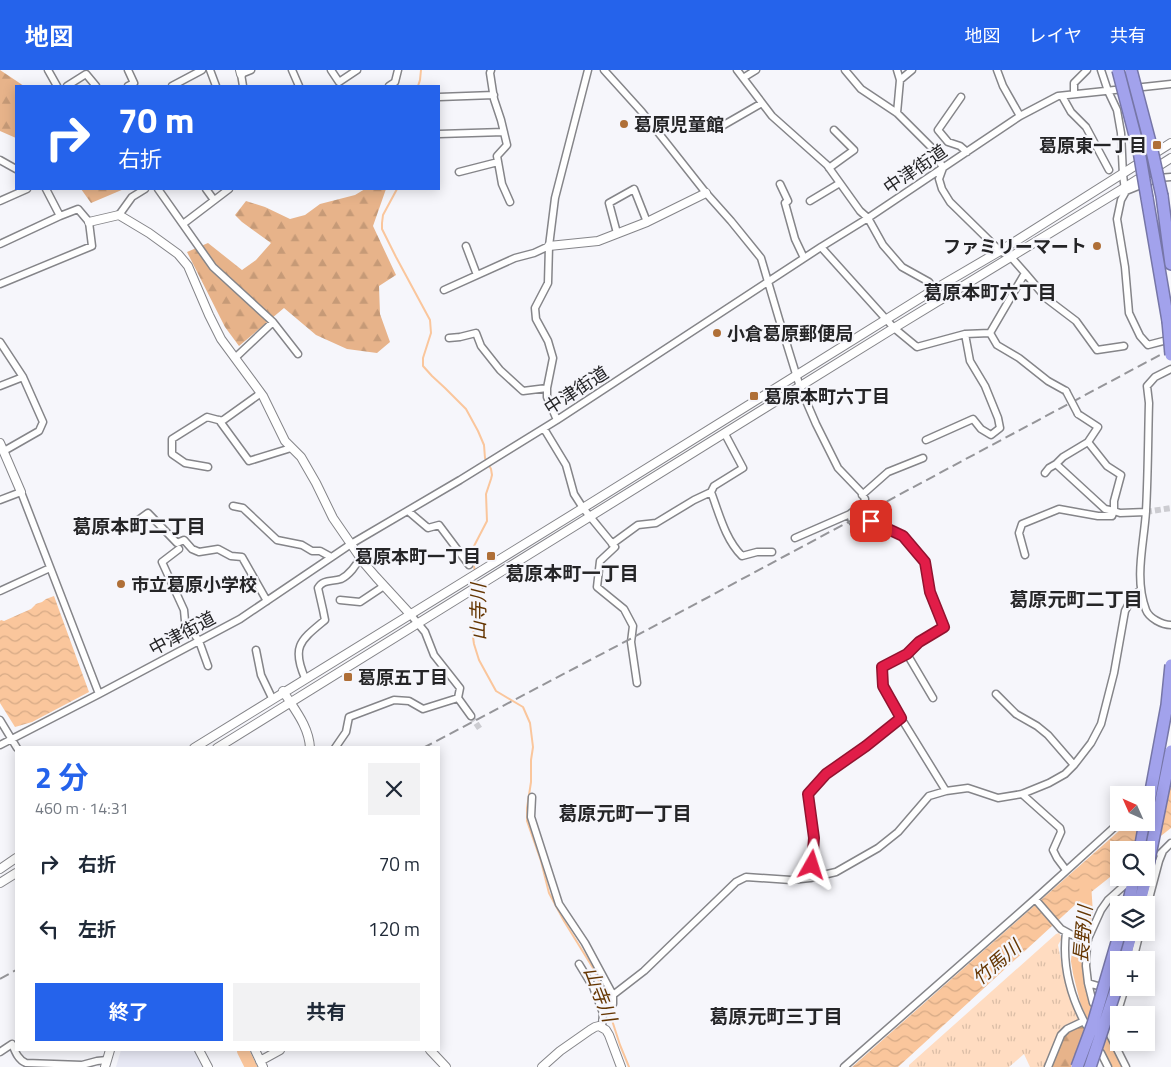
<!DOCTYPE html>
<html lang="ja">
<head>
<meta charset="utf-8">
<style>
	:root { --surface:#fff; --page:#f2f2f3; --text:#1f2937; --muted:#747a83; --accent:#2563eb }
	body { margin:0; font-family:"Titillium Web","Noto Sans JP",sans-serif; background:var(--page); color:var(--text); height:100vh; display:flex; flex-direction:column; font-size:19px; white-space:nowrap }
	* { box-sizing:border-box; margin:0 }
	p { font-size:16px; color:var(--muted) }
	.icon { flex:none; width:28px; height:28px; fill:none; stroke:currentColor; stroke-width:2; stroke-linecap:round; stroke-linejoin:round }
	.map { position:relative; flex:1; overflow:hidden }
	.drawer { position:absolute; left:15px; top:676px; width:425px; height:305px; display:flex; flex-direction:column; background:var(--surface); border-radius:0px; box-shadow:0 2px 12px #0003 }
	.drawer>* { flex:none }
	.top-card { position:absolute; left:15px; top:15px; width:425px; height:105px; border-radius:0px; box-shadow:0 2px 12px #0003; background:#2563eb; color:#fff; overflow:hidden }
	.needle { width:32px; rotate:315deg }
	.buttons { position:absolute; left:1110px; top:716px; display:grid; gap:10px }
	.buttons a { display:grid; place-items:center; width:45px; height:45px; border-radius:0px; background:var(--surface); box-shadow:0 2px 12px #0003; font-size:25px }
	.pin { position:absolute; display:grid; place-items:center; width:42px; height:42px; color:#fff; margin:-21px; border-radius:10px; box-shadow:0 2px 8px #0006 }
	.me { position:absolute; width:55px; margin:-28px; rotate:6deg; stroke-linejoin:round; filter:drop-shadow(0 0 4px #0008) }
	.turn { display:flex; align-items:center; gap:18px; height:105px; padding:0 20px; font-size:22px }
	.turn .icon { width:65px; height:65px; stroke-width:2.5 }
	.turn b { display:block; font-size:35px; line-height:42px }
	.round { display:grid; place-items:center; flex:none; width:52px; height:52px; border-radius:0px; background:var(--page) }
	.overview { display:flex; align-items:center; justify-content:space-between; height:85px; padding:0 20px }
	h1 { font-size:30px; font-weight:700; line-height:38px; color:var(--accent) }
	.action { display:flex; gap:10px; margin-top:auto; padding:10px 20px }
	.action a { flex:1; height:58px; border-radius:0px; background:var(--accent); color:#fff; font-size:20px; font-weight:700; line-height:58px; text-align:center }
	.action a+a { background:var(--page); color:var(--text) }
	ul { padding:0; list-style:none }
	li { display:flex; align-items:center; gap:15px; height:65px; padding:0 20px }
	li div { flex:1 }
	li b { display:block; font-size:19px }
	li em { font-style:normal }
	header { display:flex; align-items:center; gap:30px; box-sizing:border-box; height:70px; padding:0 25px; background:var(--accent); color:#fff }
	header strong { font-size:24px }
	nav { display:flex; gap:28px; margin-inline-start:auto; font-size:18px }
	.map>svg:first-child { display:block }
</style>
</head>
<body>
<header>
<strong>地図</strong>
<nav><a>地図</a><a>レイヤ</a><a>共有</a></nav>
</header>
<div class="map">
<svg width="1171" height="997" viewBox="0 0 1171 997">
	<defs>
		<pattern id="grass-tufts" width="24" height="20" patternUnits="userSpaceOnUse" patternTransform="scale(1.25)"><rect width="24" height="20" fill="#ffdcc1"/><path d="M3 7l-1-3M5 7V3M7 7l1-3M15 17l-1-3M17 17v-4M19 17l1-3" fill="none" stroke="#dabda6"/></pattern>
		<pattern id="forest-firs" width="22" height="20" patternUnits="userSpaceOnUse" patternTransform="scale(1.25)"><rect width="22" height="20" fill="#e7b38a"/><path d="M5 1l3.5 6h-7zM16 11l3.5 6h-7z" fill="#c69a77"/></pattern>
		<pattern id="water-waves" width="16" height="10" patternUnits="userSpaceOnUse" patternTransform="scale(1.25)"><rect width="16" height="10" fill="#fac69c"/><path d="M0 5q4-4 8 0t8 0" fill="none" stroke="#d6aa86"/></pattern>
	</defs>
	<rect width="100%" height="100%" fill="#f6f6fb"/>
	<path fill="#e8e9f5" d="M121 980H194L203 997H116Z"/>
	<path fill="url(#grass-tufts)" d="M1059 863 1062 868 1058 875 1063 901 1068 919 1080 948 1059 962 1046 997H1030L1024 984 1009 997H909V995L1056 864Z"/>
	<path fill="url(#forest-firs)" d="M0 0 24 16H16V68L0 61Z
		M81 119H124L91 133Z
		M365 119H386L373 156 396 205 379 216 380 244 390 272 377 283 347 279 316 265 284 238 239 276 225 257 187 182 208 173 242 200 256 190 271 173 242 152 235 145 246 131 265 137 290 149 305 145 320 134 355 125Z
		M1084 955 1085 958 1071 997H1051L1062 966 1072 959Z"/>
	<path fill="url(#water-waves)" d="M54 526 89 622 32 652 15 657 0 633V551L1 550 4 551 31 539 36 534 42 532 46 529Z
		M1171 713V758L1143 780H1119V800L1076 834 898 997H852L1128 753 1146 752V736Z"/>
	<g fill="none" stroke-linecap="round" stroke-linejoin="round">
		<path stroke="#fac69c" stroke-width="2" d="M418 16 420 10 421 0
			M397 119 383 145 382 153V159L396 187 430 250 431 263 423 288V296L432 306 445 318 466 339 478 361 484 375 485 388 491 399 492 405 491 409 486 424 487 451 473 478V492L475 501
			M478 520 473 567 474 574 479 590 496 621 523 637 530 653 533 677 531 690V712L527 738V751L541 791 549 823 564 851 593 898 604 923 608 936
			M609 941 620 975 629 997
			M242 980 243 981"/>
		<path stroke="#fac69c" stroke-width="12" d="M1085 813 1087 844 1083 852 1079 870 1077 891 1079 903 1086 931 1094 950 1117 997
			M243 981 251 997"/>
		<path stroke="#ccccd1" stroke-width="6" stroke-dasharray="6 3" stroke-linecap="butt" d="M1146 442 1171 438
			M471 646 480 659"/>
		<g stroke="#858589" stroke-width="9">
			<path id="minor" d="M48 0 57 16
				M210 0 216 16
				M292 0 299 16
				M331 0 339 12 357 0
				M491 0 490 3 494 29 501 50 507 75 497 86 502 114 510 132
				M604 0 642 42 706 123 731 151 761 188 779 249 800 317 816 354 838 398 861 422 865 429 864 432 850 444 852 451 857 458 871 451 879 453 903 466 925 492 930 522 944 557 919 572 907 584 882 597 883 615 901 648 946 721
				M737 0 772 46 827 95 860 141 868 148 883 175 902 197 929 212 941 230
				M845 0 861 19 897 43 933 79 943 98 939 109 942 119 950 132 1000 181 1011 187 1025 203 990 263
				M897 0 900 10 897 43
				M997 0 1003 16 1020 46
				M1101 0 1108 21 1117 40 1121 63 1123 105 1125 120
				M743 8 756 0
				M900 10 912 0
				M67 16 86 4 96 16
				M128 16 134 13 128 0
				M172 16 202 0
				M243 16 241 4 251 0
				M389 16 395 12 398 0
				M1134 18 1171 14
				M1074 24V13L1087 0
				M1062 26 1071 42 1086 57 1109 100
				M439 27 494 25
				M961 27 938 60 948 72 960 76 967 82
				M715 60 762 33
				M439 64 504 62
				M0 90 16 99
				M829 98 854 80 834 60
				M459 102 498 92
				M1171 107 1158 108 1126 121 1121 130 1117 149 1125 197 1129 243 1140 266 1148 275 1171 269
				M780 114 788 131 785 133 795 169 804 188
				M158 119 213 197 273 252 298 284
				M206 119 214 130
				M0 131 27 119
				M810 131 840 113
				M119 145 132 127 145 119
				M183 154 229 119
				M617 163 609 133 634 119 647 152
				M0 174 60 146
				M466 176 477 205
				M821 177 894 258 917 277 965 264 990 263 997 275 1019 288 1048 311 1066 321
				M1025 203 1047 229 1076 251 1097 280 1124 276
				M0 214 92 176 89 152 78 139 60 146 46 119
				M444 220 515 188 534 183 549 176
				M449 268 460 267 476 263 481 276 500 300 523 321 547 318
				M0 272 23 307 43 352 39 361 4 381
				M235 288 273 252
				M1171 299 1155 307 1147 316 1149 333C1148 369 1148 405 1146 441 1144 474 1134 508 1146 540 1149 548 1162 555 1171 555
				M0 316 23 307
				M1078 344 1098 357 1088 372 1107 396 1121 405 1114 431V441L1120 443 1146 442
				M219 350 249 391 291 378
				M557 350 547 327V318L553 288 548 271 536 249 535 238 548 213 549 176 555 128 588 0
				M543 359 546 362 566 395 574 424 583 438 615 477 600 491 597 517 624 539 633 556 631 572 637 613
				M926 370 973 349 981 359 991 365 1000 358 998 348 985 316 970 291 965 264
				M208 397 185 393 172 384V369L207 347 222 351 261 323
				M1045 403 1049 398 1056 394
				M711 422C719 443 725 469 742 486L757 482H772
				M862 425 888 402 923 388
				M0 430 21 422C47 490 73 557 99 624
				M233 436 243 438 277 470 302 475 312 481H320L331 487
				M408 441 428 458 439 455 469 495
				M137 451 148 443 177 473 184 470 192 479 199 482 218 479 231 486 242 487 267 531
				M795 468 850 444
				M612 474 638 455 656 453 694 430 711 422 714 416 743 398 725 364
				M179 479 162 492 184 540 185 551 199 571 208 596
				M1025 485 1019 463 1022 454 1059 439 1098 446H1112L1114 441 1105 439 1056 394 1063 387 1088 372
				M0 521 50 498
				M340 530 360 532 384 516
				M410 544 425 562 434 585 460 618 458 628 471 646
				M256 580 261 605 272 628
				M907 584 933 628
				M305 608C291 576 301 570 325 550L323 540 318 518C323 509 332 512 341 509 349 505 357 495 360 487
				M996 624 1016 644 1037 656 1048 665 1074 695
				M0 650 17 678
				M0 675 99 624 240 549 351 474 460 410 557 350 821 177 868 148 1020 46 1058 26 1124 19
				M335 678 346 662 349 647 394 630 409 631 423 639 458 628
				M1022 724 1060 758 1061 762 1053 780 1057 788 1066 800
				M532 727 531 747 559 834 585 873 613 925V934L603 943 602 957
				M1160 784 1171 773
				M810 808 814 768 808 724 826 704 866 676 901 648
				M1035 829 1061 859 1072 865 1088 870
				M1146 840 1159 791 1163 781
				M1066 862C1062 895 1070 926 1086 955
				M1133 890 1140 862
				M579 894 593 917 603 943
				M1088 913 1118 922
				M613 925 644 901 736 812 746 807 791 810 810 808 836 802 878 778 898 762 929 726 946 721 968 718 998 728 1022 724 1049 713 1065 704 1074 695 1091 673 1101 654 1114 603 1125 541 1132 528 1140 520
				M1093 933 1088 913 1086 896 1087 871 1101 840 1108 830 1127 813
				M1110 965 1126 997
				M1111 967 1112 960 1125 918
				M0 982 12 974C15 981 18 990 26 993L82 995 97 991 107 990
				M1101 983 1108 997
				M844 997 1035 829 1120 752
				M1048 997 1061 965 1067 959 1084 951"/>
		</g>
		<g stroke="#858589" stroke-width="10">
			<path id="tertiary" d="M240 0 241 4
				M89 152 119 145 149 163 178 184 188 196 209 245 221 269 263 326 285 371 301 387 316 413 333 448 364 493 376 507 410 544
				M549 176 598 171 647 152 706 123
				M0 373 21 422
				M283 621C294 639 309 656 310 678
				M194 678 583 438 935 219 1000 181 1171 73
				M217 678 894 258 1124 118 1171 88
				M0 799 16 788
				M0 813 16 803
				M199 980 208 997
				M255 980 263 997
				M430 980 446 997
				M260 991 280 980
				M105 997 110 980
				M542 997 560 981 590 960 595 957 599 956 606 960 609 965 621 997"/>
		</g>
		<g stroke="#7676a7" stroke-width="14">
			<path id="motorway" d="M1162 126 1171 194
				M1147 128 1168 251
				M1140 780 1145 752
				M1128 835 1134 808
				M1139 835 1146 808
				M1124 890 1132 862"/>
		</g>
		<use href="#minor" stroke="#fff" stroke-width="6"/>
		<use href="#tertiary" stroke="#fff" stroke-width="8"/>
		<use href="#motorway" stroke="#a2a2ec" stroke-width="11"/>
		<path stroke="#959599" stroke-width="2" stroke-dasharray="10 5" stroke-linecap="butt" d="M423 678 632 568 1171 279
			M0 909 16 900"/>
		<g stroke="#858589" stroke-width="9" stroke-linecap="butt">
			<path id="minor-bridge" d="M1066 321 1078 344"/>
		</g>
		<g stroke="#7676a7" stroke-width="14" stroke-linecap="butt">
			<path id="motorway-bridge" d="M1118 0 1139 81 1147 128
				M1131 0 1151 76 1162 126
				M1168 251 1171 285
				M1146 748 1167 635 1171 595
				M1146 805 1171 681
				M1077 997 1093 954 1120 862
				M1090 997 1119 910"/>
		</g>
		<use href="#minor-bridge" stroke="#fff" stroke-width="6"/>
		<use href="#motorway-bridge" stroke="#a2a2ec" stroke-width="11"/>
	</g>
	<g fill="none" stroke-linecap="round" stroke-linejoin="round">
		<g stroke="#92132f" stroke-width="12">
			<path id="route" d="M812 795 814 768 808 724 826 704 866 676 901 648 883 616 882 597 907 584 919 572 944 557 930 522 925 492 903 466 871 451"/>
		</g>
		<use href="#route" stroke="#e11d48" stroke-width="9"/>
	</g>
	<g fill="#af6f37" stroke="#f6f6fb" stroke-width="2">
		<circle cx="624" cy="54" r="5"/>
		<rect x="1152" y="70" width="10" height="10" rx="2.5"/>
		<circle cx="1097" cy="176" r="5"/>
		<circle cx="717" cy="263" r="5"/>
		<rect x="749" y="321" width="10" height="10" rx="2.5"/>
		<rect x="486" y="481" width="10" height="10" rx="2.5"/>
		<circle cx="121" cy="514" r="5"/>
		<rect x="343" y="602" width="10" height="10" rx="2.5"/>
	</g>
	<g text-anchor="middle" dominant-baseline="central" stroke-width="4.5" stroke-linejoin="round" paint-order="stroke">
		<g font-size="18" font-weight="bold" fill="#252527" stroke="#f6f6fb" text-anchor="start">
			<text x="634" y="54">葛原児童館</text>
			<text x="1147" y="75" text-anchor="end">葛原東一丁目</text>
			<text x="1087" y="176" text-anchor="end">ファミリーマート</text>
			<text x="727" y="263">小倉葛原郵便局</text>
			<text x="764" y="326">葛原本町六丁目</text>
			<text x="481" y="486" text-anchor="end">葛原本町一丁目</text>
			<text x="131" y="514">市立葛原小学校</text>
			<text x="358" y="607">葛原五丁目</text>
		</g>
		<g font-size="18" fill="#252527" stroke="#f6f6fb">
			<text transform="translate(915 99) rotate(-34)">中津街道</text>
			<text transform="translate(576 320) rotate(-33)">中津街道</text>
			<text transform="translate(182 563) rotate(-28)">中津街道</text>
		</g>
		<g font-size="19" font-weight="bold" fill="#252527" stroke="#f6f6fb">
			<text x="990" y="221">葛原本町六丁目</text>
			<text x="139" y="455">葛原本町二丁目</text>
			<text x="572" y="502">葛原本町一丁目</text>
			<text x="1076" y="528">葛原元町二丁目</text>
			<text x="625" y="742">葛原元町一丁目</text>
			<text x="776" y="945">葛原元町三丁目</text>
		</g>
		<g font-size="19" font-style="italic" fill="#653602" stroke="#f6f6fb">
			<text transform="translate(477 542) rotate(-90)">山寺川</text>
			<text transform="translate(1082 864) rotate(-85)">長野川</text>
			<text transform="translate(996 892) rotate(-41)">竹馬川</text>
			<text transform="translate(601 924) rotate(69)">山寺川</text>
		</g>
	</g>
</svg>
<div class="buttons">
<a><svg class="needle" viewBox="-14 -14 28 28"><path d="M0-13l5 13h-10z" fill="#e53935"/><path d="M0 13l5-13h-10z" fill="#747a83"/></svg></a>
<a><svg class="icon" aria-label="search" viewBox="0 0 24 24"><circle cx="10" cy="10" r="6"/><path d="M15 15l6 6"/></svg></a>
<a><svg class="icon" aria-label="layers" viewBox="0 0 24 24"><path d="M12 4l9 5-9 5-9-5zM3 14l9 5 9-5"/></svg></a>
<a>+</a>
<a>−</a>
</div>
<div class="pin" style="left:871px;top:451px;background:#d93025"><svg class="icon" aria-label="arrive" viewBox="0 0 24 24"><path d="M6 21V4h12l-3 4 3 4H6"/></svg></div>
<svg class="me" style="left:812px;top:795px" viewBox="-20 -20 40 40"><path d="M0-17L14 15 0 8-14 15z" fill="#e11d48" stroke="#fff" stroke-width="4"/></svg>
<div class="top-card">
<div class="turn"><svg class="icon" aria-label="right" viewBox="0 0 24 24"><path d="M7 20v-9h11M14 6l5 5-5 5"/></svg><div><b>70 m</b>右折</div></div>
</div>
<section class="drawer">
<div class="overview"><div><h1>2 分</h1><p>460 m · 14:31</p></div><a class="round"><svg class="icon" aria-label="close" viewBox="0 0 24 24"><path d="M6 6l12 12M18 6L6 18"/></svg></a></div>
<ul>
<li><svg class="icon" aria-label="right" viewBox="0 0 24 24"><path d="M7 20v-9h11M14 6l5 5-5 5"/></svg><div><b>右折</b></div><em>70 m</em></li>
<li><svg class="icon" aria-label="left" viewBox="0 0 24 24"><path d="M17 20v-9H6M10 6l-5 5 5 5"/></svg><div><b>左折</b></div><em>120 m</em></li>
</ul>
<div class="action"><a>終了</a><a>共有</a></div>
</section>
</div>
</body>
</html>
